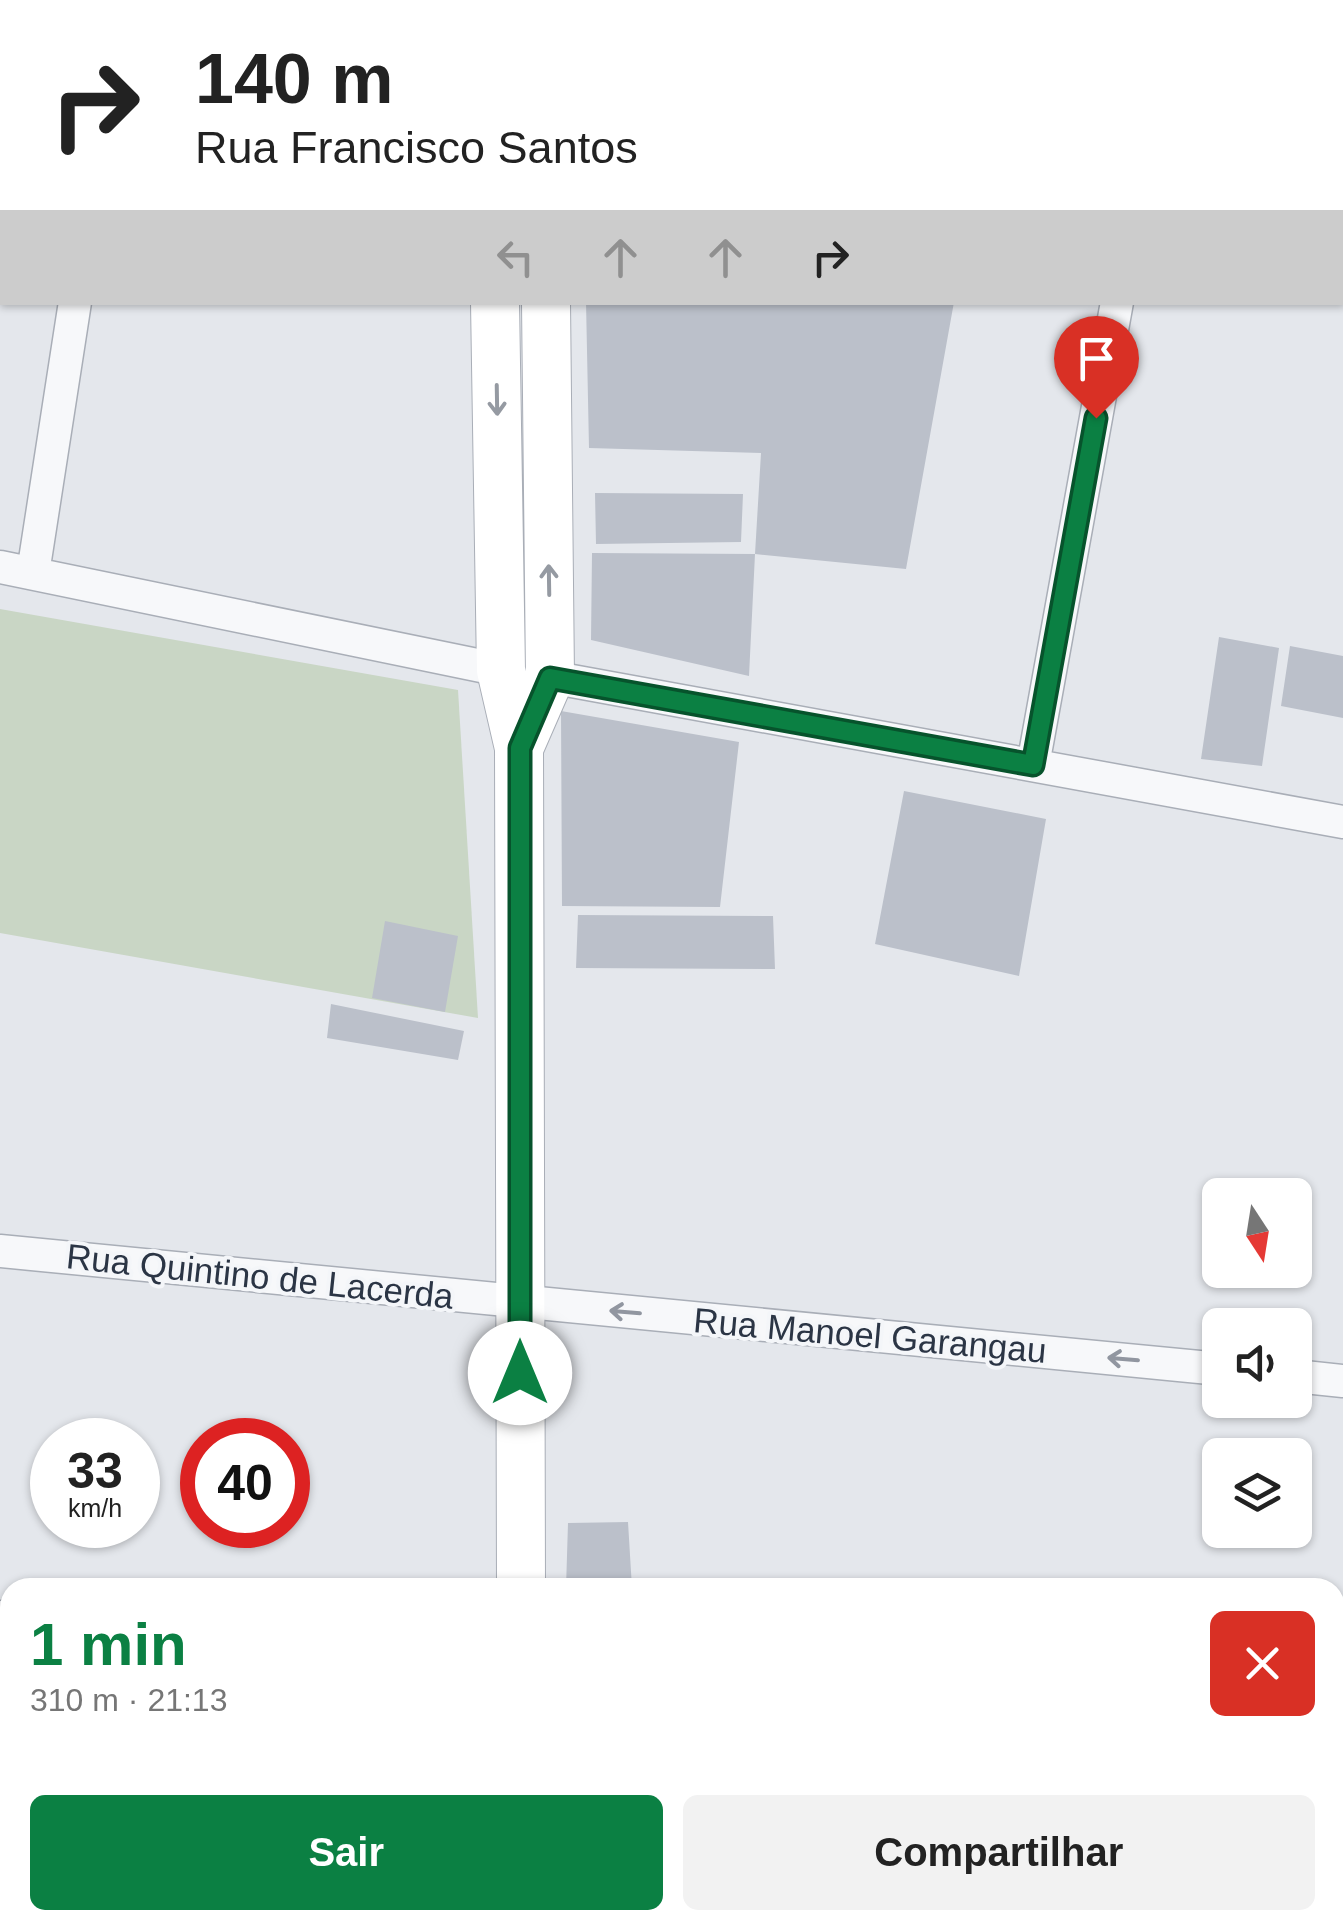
<!DOCTYPE html>
<html lang="pt">
<head>
<meta charset="utf-8">
<style>
	:root { --surface:#fff; --page:#f2f2f2; --text:#222; --muted:#767676; --accent:#0b8043 }
	body { margin:0; font-family:Helvetica,sans-serif; background:var(--page); color:var(--text); height:100vh; display:flex; flex-direction:column; font-size:38px; white-space:nowrap }
	* { box-sizing:border-box; margin:0 }
	p { font-size:32px; color:var(--muted) }
	.icon { flex:none; width:55px; height:55px; fill:none; stroke:currentColor; stroke-width:2; stroke-linecap:round; stroke-linejoin:round }
	.map { position:relative; flex:1; overflow:hidden }
	.details { position:absolute; left:0px; top:1578px; width:1345px; height:352px; display:flex; flex-direction:column; background:var(--surface); border-radius:30px 30px 0 0; box-shadow:0 2px 8px #0004 }
	.details>* { flex:none }
	.hud { position:absolute; left:0px; top:0px; width:1345px; height:305px; box-shadow:0 2px 8px #0004; background:#fff; color:var(--text); overflow:hidden }
	.needle { width:65px; rotate:168deg }
	.controls { position:absolute; left:1202px; top:1178px; display:grid; gap:20px }
	.controls a { display:grid; place-items:center; width:110px; height:110px; border-radius:15px; background:var(--surface); box-shadow:0 2px 8px #0004; font-size:50px }
	.speed { position:absolute; left:30px; top:1418px; display:flex; gap:20px; font-size:50px; font-weight:700; text-align:center }
	.speed>* { display:grid; place-content:center; width:130px; height:130px; border-radius:50%; background:var(--surface); box-shadow:0 2px 8px #0004; line-height:1 }
	.speed small { font-size:25px; font-weight:400 }
	.speed .limit { border:15px solid #d22; background:#fff; color:#111 }
	.pin { position:absolute; display:grid; place-items:center; width:85px; height:85px; color:#fff; margin:-102px -42px; border-radius:50% 50% 50% 0; rotate:-45deg; box-shadow:0 0 10px #0007 }
	.pin .icon { rotate:45deg }
	.me { position:absolute; width:110px; margin:-55px; rotate:0deg; stroke-linejoin:round; filter:drop-shadow(0 0 8px #0008) }
	.turn { display:flex; align-items:center; gap:35px; height:210px; padding:0 30px; font-size:45px }
	.turn .icon { width:130px; height:130px; stroke-width:2.5 }
	.turn b { display:block; font-size:70px; line-height:85px }
	.lanes { display:flex; align-items:center; height:95px; padding:0 30px; background:#0003; justify-content:center; gap:50px; direction:ltr }
	.lanes .off { opacity:.35 }
	.round { display:grid; place-items:center; flex:none; width:105px; height:105px; border-radius:15px; background:var(--page) }
	.summary { display:flex; align-items:center; justify-content:space-between; height:170px; padding:0 30px }
	h1 { font-size:60px; font-weight:700; line-height:75px; color:var(--accent) }
	.cta { display:flex; gap:20px; margin-top:auto; padding:20px 30px }
	.cta a { flex:1; height:115px; border-radius:15px; background:var(--accent); color:#fff; font-size:40px; font-weight:700; line-height:115px; text-align:center }
	.cta a+a { background:var(--page); color:var(--text) }
	.map>svg:first-child { display:block }
</style>
</head>
<body>
<div class="map">
<svg width="1343" height="1928" viewBox="0 0 1343 1928">
	<rect width="100%" height="100%" fill="#e4e7ec"/>
	<path fill="#c9d6c5" d="M0 609 458 690 478 1018 0 933Z"/>
	<path fill="#bbc0ca" d="M586 302H954L906 569 755 554 749 676 591 640 592 553 755 554 761 453 589 448Z
		M595 493 743 494 741 542 596 544Z
		M1219 637 1279 648 1262 766 1201 759Z
		M1290 646 1343 656V718L1281 706Z
		M561 711 739 742 720 907 562 906Z
		M904 791 1046 819 1019 976 875 944Z
		M578 915 773 916 775 969 576 968Z
		M385 921 458 936 445 1012 372 998Z
		M331 1004 464 1031 458 1060 327 1038Z
		M628 1522 632 1588H566L568 1523Z"/>
	<g fill="none" stroke-linecap="round" stroke-linejoin="round">
		<g stroke="#a9aeb7" stroke-width="35">
			<path id="street" d="M123 2V0
				M1172 2V0
				M0 73 2 74
				M0 567 501 670
				M33 573 75 302
				M550 677 1343 822
				M1033 765 1117 302
				M0 1251 1220 1369
				M1295 1376 1343 1381
				M1335 1616 1343 1615
				M0 1617 10 1618
				M1125 1920 1127 1928
				M1149 1920 1150 1928
				M1320 1920 1322 1928"/>
		</g>
		<g stroke="#a9aeb7" stroke-width="50">
			<path id="secondary" d="M491 0V2
				M543 0V2
				M495 302 501 670 519 748 521 1588
				M519 748 550 677 546 302
				M177 1920 180 1928"/>
		</g>
		<use href="#street" stroke="#f7f8fa" stroke-width="32"/>
		<use href="#secondary" stroke="#fff" stroke-width="48"/>
	</g>
	<defs><path id="oneway-shaft" d="M-6 0H5M1.5-3L5.5 0L1.5 3" fill="none" stroke-width="1.6" stroke-linecap="round" stroke-linejoin="round" transform="scale(2.5)"/></defs>
	<g stroke="#959aa2">
		<use href="#oneway-shaft" transform="translate(497 400) rotate(89)"/>
		<use href="#oneway-shaft" transform="translate(549 580) rotate(-91)"/>
	</g>
	<g stroke="#9196a0">
		<use href="#oneway-shaft" transform="translate(625 1312) rotate(-175)"/>
		<use href="#oneway-shaft" transform="translate(1123 1359) rotate(-175)"/>
	</g>
	<g fill="none" stroke-linecap="round" stroke-linejoin="round">
		<g stroke="#07532c" stroke-width="25">
			<path id="route" d="M520 1373V748L550 678 1033 765 1096 418"/>
		</g>
		<use href="#route" stroke="#0b8043" stroke-width="18"/>
	</g>
	<g text-anchor="middle" dominant-baseline="central" stroke-width="8" stroke-linejoin="round" paint-order="stroke">
		<g font-size="35" fill="#2b3545" stroke="#f4f6f9">
			<text transform="translate(260 1276) rotate(6)">Rua Quintino de Lacerda</text>
			<text transform="translate(870 1335) rotate(5)">Rua Manoel Garangau</text>
		</g>
	</g>
</svg>
<div class="controls">
<a><svg class="needle" viewBox="-14 -14 28 28"><path d="M0-13l5 13h-10z" fill="#e53935"/><path d="M0 13l5-13h-10z" fill="#767676"/></svg></a>
<a><svg class="icon" aria-label="sound" viewBox="0 0 24 24"><path d="M4 9h4l5-4v14l-5-4H4zM17 9q2 3 0 6"/></svg></a>
<a><svg class="icon" aria-label="layers" viewBox="0 0 24 24"><path d="M12 4l9 5-9 5-9-5zM3 14l9 5 9-5"/></svg></a>
</div>
<div class="speed"><div>33<small>km/h</small></div><div class="limit">40</div></div>
<div class="pin" style="left:1096px;top:418px;background:#d93025"><svg class="icon" aria-label="arrive" viewBox="0 0 24 24"><path d="M6 21V4h12l-3 4 3 4H6"/></svg></div>
<svg class="me" style="left:520px;top:1373px" viewBox="-20 -20 40 40"><circle r="19" fill="#fff"/><path d="M0-13L10 11 0 6-10 11z" fill="#0b8043"/></svg>
<div class="hud">
<div class="turn"><svg class="icon" aria-label="right" viewBox="0 0 24 24"><path d="M7 20v-9h11M14 6l5 5-5 5"/></svg><div><b>140 m</b>Rua Francisco Santos</div></div>
<div class="lanes"><svg class="icon off" aria-label="left" viewBox="0 0 24 24"><path d="M17 20v-9H6M10 6l-5 5 5 5"/></svg><svg class="icon off" aria-label="ahead" viewBox="0 0 24 24"><path d="M12 20V5M6 11l6-6 6 6"/></svg><svg class="icon off" aria-label="ahead" viewBox="0 0 24 24"><path d="M12 20V5M6 11l6-6 6 6"/></svg><svg class="icon" aria-label="right" viewBox="0 0 24 24"><path d="M7 20v-9h11M14 6l5 5-5 5"/></svg></div>
</div>
<section class="details">
<div class="summary"><div><h1>1 min</h1><p>310 m · 21:13</p></div><a class="round" style="background:#d93025;color:#fff"><svg class="icon" aria-label="close" viewBox="0 0 24 24"><path d="M6 6l12 12M18 6L6 18"/></svg></a></div>
<div class="cta"><a>Sair</a><a>Compartilhar</a></div>
</section>
</div>
</body>
</html>
